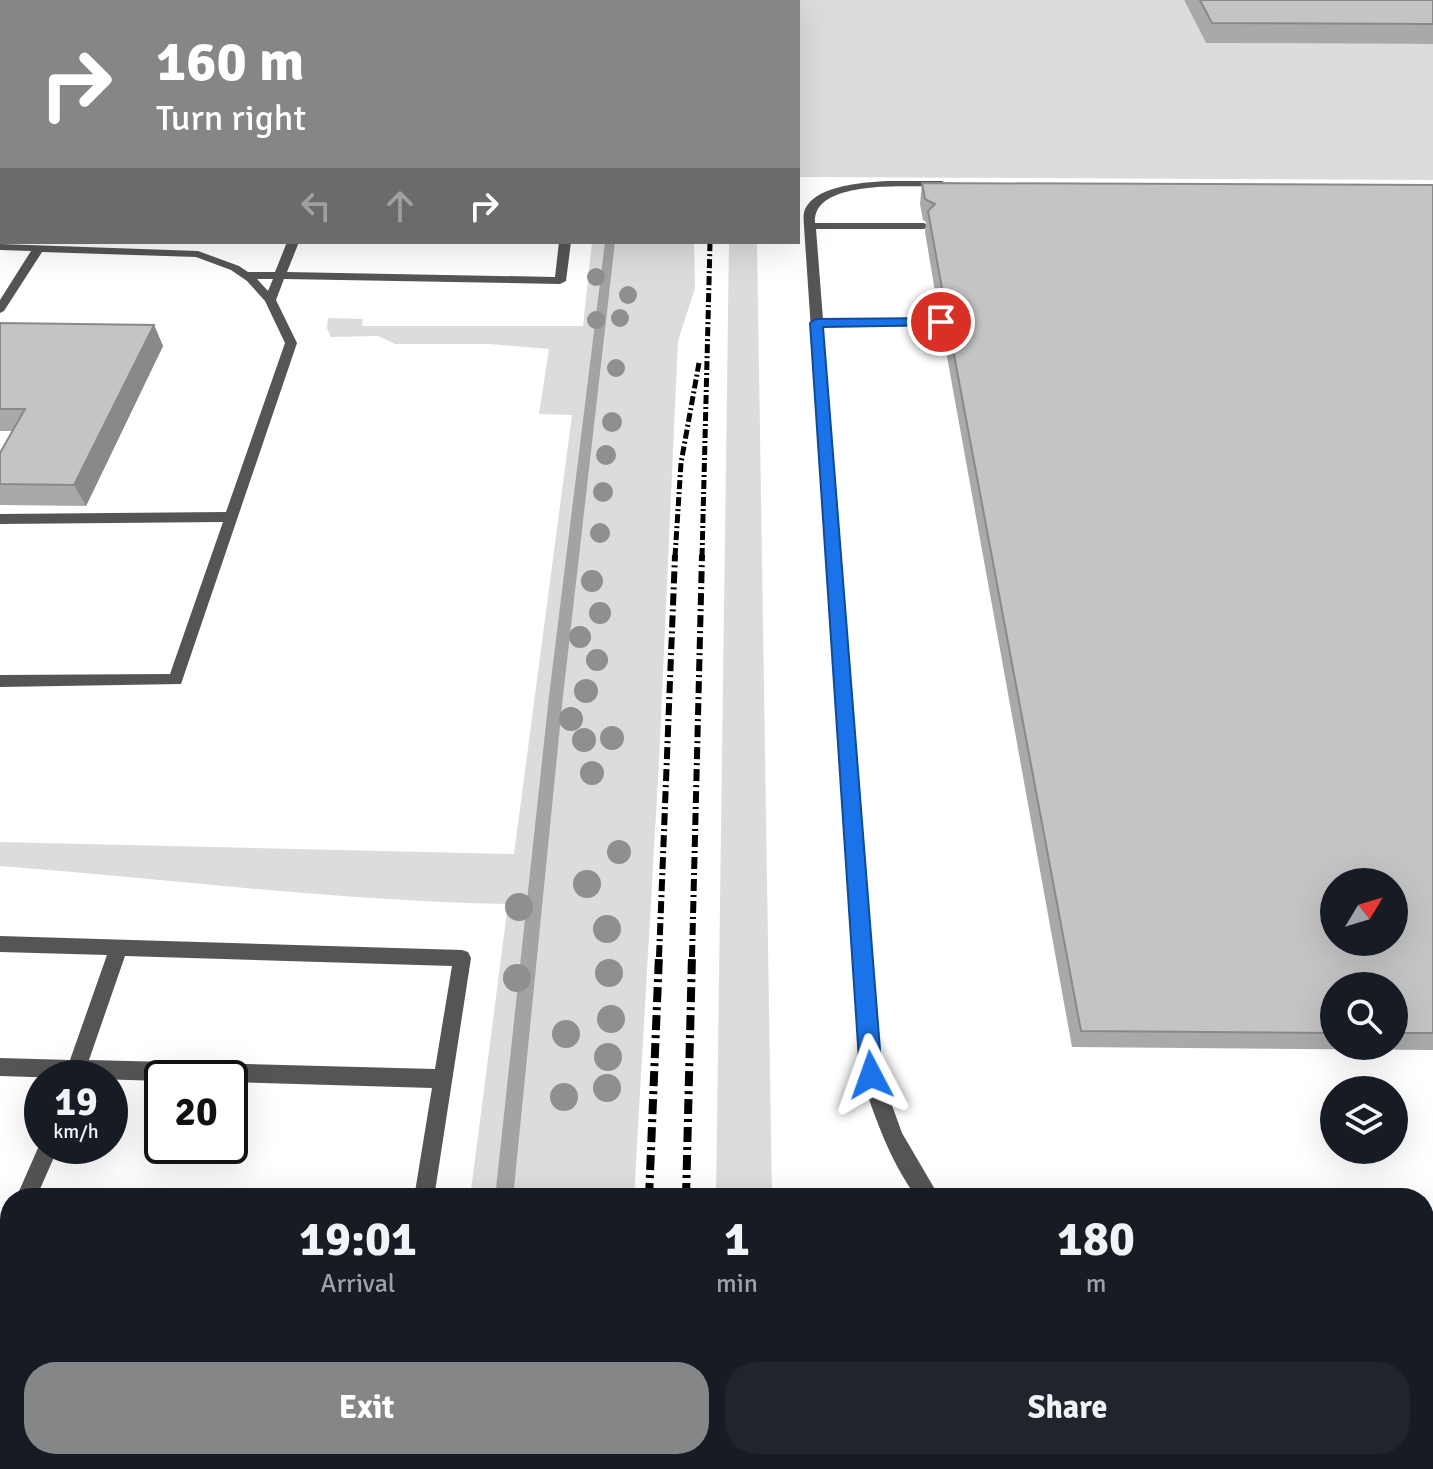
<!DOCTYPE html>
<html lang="en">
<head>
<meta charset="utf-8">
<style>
	:root { --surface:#171b24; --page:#20242c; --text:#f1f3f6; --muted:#9ea1a6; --accent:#858687 }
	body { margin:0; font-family:Signika,sans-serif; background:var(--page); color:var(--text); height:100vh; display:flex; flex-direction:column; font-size:30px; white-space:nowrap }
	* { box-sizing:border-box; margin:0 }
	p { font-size:26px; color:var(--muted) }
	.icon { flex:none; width:44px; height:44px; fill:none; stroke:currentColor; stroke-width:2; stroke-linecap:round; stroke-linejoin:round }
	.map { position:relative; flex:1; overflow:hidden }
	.drawer { position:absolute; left:0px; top:1188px; width:1434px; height:282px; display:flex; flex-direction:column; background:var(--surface); border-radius:32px 32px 0 0; box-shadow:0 8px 32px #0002 }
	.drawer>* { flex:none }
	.banner { position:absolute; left:0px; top:0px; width:800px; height:244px; box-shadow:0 8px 32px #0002; background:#858687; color:#fff; overflow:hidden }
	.needle { width:52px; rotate:52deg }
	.tools { position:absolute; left:1320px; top:868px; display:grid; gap:16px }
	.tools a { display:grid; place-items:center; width:88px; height:88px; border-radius:50%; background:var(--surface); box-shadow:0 8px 32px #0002; font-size:40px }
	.speed { position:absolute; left:24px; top:1060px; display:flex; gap:16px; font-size:40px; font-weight:700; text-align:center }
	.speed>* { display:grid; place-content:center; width:104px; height:104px; border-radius:50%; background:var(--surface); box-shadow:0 8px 32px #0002; line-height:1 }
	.speed small { font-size:20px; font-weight:400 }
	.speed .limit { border:4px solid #111; border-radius:12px; background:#fff; color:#111 }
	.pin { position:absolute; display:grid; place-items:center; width:68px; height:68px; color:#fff; margin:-34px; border:4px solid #fff; border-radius:50%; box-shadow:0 2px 8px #0007 }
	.me { position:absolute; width:88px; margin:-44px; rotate:356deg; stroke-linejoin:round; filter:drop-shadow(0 0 6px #0008) }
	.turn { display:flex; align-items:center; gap:28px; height:168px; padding:0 24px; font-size:36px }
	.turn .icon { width:104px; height:104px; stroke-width:2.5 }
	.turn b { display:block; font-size:56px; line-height:68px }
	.lanes { display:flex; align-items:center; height:76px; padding:0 24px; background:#0003; justify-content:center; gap:40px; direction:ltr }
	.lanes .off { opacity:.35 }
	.eta { display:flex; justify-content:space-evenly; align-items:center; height:136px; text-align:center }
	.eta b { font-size:48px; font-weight:700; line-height:56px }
	.cta { display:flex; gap:16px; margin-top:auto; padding:16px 24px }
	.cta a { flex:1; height:92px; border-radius:32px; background:var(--accent); color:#fff; font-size:32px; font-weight:700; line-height:92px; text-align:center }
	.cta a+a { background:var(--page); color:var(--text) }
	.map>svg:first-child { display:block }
</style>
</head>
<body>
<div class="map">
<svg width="1433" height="1469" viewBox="0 0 1433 1469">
	<rect width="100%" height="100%" fill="#fff"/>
	<path fill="#dcdcdc" d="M731 0H1184L1206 43 1433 44V180L798 177V2Z
		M592 242H694L695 288 678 341 659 762 634 1198H470L508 904C338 901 169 879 0 866V842L514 854 572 415 539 414 549 349 490 344H395L378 336 331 337 327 328 328 318 363 319 362 326H583Z
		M729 242H757L772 1198H716Z
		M436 1460H619L618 1469H435Z
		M712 1460H776L777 1469H712Z"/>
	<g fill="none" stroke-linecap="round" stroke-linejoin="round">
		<path fill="#a3a3a3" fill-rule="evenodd" d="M605 242H615L563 696 513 1198H495L549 696Z
			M467 1460H487L486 1469H466Z"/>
		<path fill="#555" fill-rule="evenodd" d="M245 0H279L277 2Z
			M319 0H334L336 2H321Z
			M0 99H2V105H0Z
			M2 126V134L0 135V127Z
			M889 181H942L947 184 942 187C913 187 812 178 815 223H924L929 226 924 229H816L823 319 941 318 947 322 941 326 823 327 881 1075 902 1133 940 1198H917C890 1161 875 1118 861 1075L804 226C804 222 803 217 804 213 811 185 866 182 889 181Z
			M287 242H299L287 272 555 277 559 242H571L566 281 560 284 284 279 276 300 297 343 181 684 0 687V675L170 674 223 522 0 524V514L226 512 285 343 265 301 247 281 231 270 196 257 42 252 4 311 0 313V300L31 251 0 250V244L198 251 239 266 248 272H275ZM257 279H273L268 291Z
			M0 936 462 950 468 952 471 958 434 1198H414L432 1088 230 1082V1078H162V1081L0 1076V1058L70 1060 107 955 0 952ZM125 956 452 966 435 1069 89 1060Z
			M42 1139V1146H59L36 1198H16Z
			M10 1218C10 1232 15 1251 0 1258 0 1243 0 1224 10 1218Z
			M1424 1343H1433V1365H1424Z
			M0 1407H10V1429H0Z
			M372 1460H396L395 1469H371Z
			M1312 1460H1336L1338 1469H1314Z"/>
		<path stroke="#000" stroke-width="5" stroke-dasharray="9 3 2 3" stroke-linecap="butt" d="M675 557 681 463 699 363
			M702 557 710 243"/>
		<path stroke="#000" stroke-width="6" stroke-dasharray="12 4 2 4" stroke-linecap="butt" d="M659 957 675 555
			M692 957 702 555"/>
		<path stroke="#000" stroke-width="8" stroke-dasharray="15 5 3 5" stroke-linecap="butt" d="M649 1198 659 955
			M686 1198 692 955
			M679 1460V1469
			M636 1469 637 1460"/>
	</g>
	<g fill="#8f8f8f">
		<circle cx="596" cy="277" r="9"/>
		<circle cx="628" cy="295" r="9"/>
		<circle cx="620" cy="318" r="9"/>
		<circle cx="596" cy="320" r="9"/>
		<circle cx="616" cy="368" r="9"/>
		<circle cx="612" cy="422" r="10"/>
		<circle cx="606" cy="455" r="10"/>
		<circle cx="603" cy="492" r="10"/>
		<circle cx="600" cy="533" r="10"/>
		<circle cx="592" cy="581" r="11"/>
		<circle cx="600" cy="613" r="11"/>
		<circle cx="580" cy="637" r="11"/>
		<circle cx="597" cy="660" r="11"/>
		<circle cx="586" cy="691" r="12"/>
		<circle cx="571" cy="719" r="12"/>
		<circle cx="612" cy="738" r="12"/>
		<circle cx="584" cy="740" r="12"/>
		<circle cx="592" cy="773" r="12"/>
		<circle cx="619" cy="852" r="12"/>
		<circle cx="587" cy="884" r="14"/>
		<circle cx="519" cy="907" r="14"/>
		<circle cx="607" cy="929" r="14"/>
		<circle cx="609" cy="973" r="14"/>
		<circle cx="517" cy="978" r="14"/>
		<circle cx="611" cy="1019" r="14"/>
		<circle cx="566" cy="1034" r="14"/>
		<circle cx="608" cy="1057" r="14"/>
		<circle cx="607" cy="1088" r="14"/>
		<circle cx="564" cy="1097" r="14"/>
	</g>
	<path fill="#a9a9a9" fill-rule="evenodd" d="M1184 0H1433V44L1206 43Z
		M922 183 1433 185V1050L1072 1047 942 329 944 318 939 315 925 232 926 222 923 220 920 204ZM1334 986H1394V1046H1334Z
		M0 323 154 325 163 346 86 506 0 505V453L13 431H0Z"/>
	<path fill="#898989" d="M154 325 163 346 86 506 74 485Z"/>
	<path fill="#c4c4c4" stroke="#898989" stroke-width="2" fill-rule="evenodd" d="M1200 0H1433V24L1212 23Z
		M922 183 1433 185V1033H1394V986H1334V1033L1081 1031 945 307 953 300 943 294 928 211 935 204 925 199ZM1334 882H1394V942H1334Z
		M0 323 154 325 74 485 0 484V453L25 409H0Z"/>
	<path fill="#1a73e8" stroke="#114b97" stroke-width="2" d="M941 318 947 322 945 325 823 327 882 1075 879 1082 871 1086 863 1082 860 1075 810 323 816 319Z"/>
</svg>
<div class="tools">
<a><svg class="needle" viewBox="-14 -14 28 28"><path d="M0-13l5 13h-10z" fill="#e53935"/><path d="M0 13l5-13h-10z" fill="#9ea1a6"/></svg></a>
<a><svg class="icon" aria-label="search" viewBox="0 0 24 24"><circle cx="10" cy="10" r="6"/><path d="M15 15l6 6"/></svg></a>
<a><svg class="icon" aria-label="layers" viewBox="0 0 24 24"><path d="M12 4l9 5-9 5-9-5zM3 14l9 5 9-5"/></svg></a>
</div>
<div class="speed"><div>19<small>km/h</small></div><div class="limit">20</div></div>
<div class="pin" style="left:941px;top:322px;background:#d93025"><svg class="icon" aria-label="arrive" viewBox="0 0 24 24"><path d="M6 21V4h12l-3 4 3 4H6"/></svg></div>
<svg class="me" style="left:871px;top:1075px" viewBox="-20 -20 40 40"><path d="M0-17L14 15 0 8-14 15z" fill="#1a73e8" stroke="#fff" stroke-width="4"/></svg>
<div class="banner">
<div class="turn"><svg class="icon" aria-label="right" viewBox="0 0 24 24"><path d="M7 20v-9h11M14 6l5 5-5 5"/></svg><div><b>160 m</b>Turn right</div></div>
<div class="lanes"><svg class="icon off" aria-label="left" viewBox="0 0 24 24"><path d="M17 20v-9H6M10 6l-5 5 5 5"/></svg><svg class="icon off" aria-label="ahead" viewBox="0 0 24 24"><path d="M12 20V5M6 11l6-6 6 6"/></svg><svg class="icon" aria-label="right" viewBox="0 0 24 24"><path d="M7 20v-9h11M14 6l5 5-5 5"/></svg></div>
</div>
<section class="drawer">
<div class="eta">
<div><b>19:01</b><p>Arrival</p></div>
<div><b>1</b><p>min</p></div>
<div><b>180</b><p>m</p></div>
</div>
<div class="cta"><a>Exit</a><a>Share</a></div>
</section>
</div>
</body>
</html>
